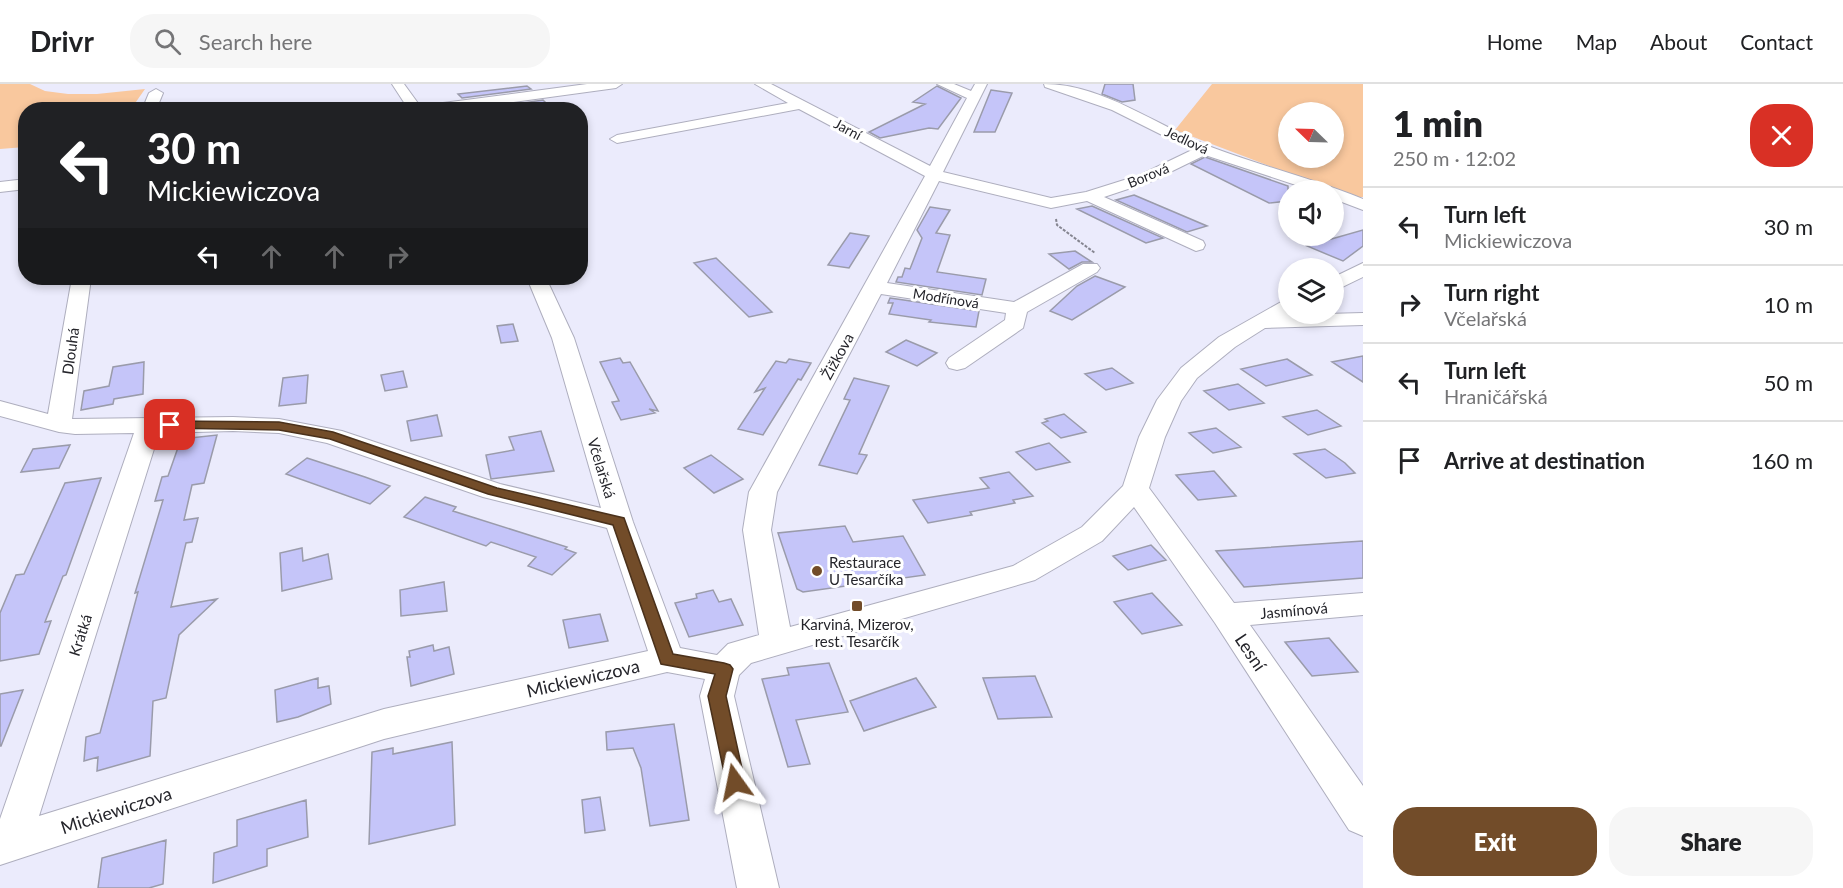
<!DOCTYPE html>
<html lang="en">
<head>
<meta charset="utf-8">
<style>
	:root { --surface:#fff; --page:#f6f6f6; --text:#202124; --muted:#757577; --line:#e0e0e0; --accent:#724c29 }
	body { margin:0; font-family:Lato,sans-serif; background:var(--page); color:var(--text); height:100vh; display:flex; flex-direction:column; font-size:22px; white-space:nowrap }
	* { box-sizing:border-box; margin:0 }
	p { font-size:20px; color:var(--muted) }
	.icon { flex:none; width:33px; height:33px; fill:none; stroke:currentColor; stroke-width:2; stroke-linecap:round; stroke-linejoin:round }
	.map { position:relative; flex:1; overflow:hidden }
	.drawer { display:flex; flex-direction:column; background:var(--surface); width:480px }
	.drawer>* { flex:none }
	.banner { position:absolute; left:18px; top:18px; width:570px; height:183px; border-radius:24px; box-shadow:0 3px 9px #0003; background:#202124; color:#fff; overflow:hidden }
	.needle { width:39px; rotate:293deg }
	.controls { position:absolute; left:1278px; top:18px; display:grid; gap:12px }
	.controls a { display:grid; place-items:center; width:66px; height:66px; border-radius:50%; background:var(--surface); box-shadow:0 3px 9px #0003; font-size:30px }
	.pin { position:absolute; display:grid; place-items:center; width:51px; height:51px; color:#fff; margin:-26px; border-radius:12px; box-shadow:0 3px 9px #0006 }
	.me { position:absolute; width:66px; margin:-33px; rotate:348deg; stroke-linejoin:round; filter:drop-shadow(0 0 4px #0008) }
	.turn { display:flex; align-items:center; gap:21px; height:126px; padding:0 30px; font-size:27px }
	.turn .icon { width:78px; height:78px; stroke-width:2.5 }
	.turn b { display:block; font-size:42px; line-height:51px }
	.lanes { display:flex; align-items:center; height:57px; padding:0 30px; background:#0003; justify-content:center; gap:30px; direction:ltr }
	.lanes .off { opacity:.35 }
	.round { display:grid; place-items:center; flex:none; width:63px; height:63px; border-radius:24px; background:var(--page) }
	.head { display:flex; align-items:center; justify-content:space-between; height:102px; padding:0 30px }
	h1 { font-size:36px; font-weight:800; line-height:45px }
	.action { display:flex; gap:12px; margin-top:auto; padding:12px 30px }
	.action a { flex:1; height:69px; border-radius:24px; background:var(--accent); color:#fff; font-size:24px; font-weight:800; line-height:69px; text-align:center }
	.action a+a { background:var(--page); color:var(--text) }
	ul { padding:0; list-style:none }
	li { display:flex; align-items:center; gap:18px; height:78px; padding:0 30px; border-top:2px solid var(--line) }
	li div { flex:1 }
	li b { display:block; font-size:22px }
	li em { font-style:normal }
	header { display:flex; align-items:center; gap:36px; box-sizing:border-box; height:84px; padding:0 30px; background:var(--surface); border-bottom:2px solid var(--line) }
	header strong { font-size:28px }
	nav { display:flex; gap:33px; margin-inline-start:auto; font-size:21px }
	.search { width:420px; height:54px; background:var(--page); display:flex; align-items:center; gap:15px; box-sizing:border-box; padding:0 21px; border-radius:24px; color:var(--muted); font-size:22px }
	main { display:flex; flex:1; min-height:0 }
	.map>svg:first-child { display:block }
</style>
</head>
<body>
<header>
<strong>Drivr</strong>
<div class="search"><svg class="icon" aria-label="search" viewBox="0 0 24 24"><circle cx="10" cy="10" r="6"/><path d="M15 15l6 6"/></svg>Search here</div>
<nav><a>Home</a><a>Map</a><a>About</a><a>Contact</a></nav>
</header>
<main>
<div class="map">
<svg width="1363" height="804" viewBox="0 0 1363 804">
	<rect width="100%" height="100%" fill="#ebebfc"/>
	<path fill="#f9c89e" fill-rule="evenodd" d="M0 0H30L45 7 68 10H97L145 5 131 25 26 26 25 63 0 65Z
		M1212 0H1363V113L1353 114 1175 46ZM1288 28H1334V74H1288Z"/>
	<path fill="#c5c5f9" stroke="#9a9baa" stroke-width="1.5" d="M1105 0H1133L1135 16 1122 18 1102 10Z
		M527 2 531 5 462 14 458 10Z
		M937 2 961 14 938 45 929 44 880 54 869 48 925 20 913 18Z
		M991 6 1012 9 995 48H974Z
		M543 16 547 20 506 26H476Z
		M1205 73 1288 102V117L1269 119 1191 80Z
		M1134 111 1207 142 1187 148 1116 116Z
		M1092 122 1163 154 1146 159 1077 125Z
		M930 123 950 126 936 149 950 151 937 188 986 195 982 211 896 198 898 193H902L905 184 910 185 922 154 917 146Z
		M1363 146V162L1343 177 1307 162Z
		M850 149 869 152 849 184 828 181Z
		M1075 167 1092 178H1082L1069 185 1049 170Z
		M716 174 772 228 749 233 694 179Z
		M1095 192 1125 203 1072 236 1050 227 1077 202Z
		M890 214 979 227 976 243 929 238 931 236 889 230 893 219H888Z
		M513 240 518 257 501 259 497 242Z
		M906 256 937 269 917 282 886 268Z
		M1363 272V298L1332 278Z
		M620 274 623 279 630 278 658 327 649 325 655 329 621 336 612 318 619 317 600 278Z
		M789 275 811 279 801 296 798 295 763 351 738 345 765 304 755 308 776 277 786 279Z
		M1287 275 1312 291 1266 302 1241 285Z
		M144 278 143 310 114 315 113 320 81 326 84 307 109 302 113 283Z
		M1112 284 1133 299 1106 306 1085 290Z
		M403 287 407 303 385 307 381 291Z
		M308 291 306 319 279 322 283 294Z
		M854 294 889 302 859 370 867 371 857 390 819 381 850 316 844 315Z
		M1238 300 1264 319 1229 326 1204 307Z
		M1317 326 1341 342 1308 351 1283 333Z
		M1064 330 1086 348 1061 354 1042 339 1048 337 1045 335Z
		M437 331 442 352 411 357 407 337Z
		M1216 344 1241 363 1213 369 1189 349Z
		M541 347 554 387 491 395 486 371 514 366 509 353Z
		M217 351 204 399 192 401 184 436 198 434 192 458 186 459 171 523 217 515 179 551 166 614 153 617 150 672 97 687 98 673 84 677 86 653 100 649 138 508 135 509 163 416 155 417 162 393 168 392 181 355Z
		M1049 359 1070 378 1036 386 1016 368Z
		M70 361 59 384 21 388 33 365Z
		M1325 365 1345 379 1355 389 1326 394 1294 370Z
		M711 371 743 395 714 409 684 384Z
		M307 374 365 393 390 402 370 420 286 390Z
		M1214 387 1236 412 1198 416 1176 391Z
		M1009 388 1033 412 1013 416 1015 419 970 428 972 431 928 439 913 416 989 404 980 394Z
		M101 394 66 491 63 492 45 538 51 537 39 570 0 577V529L16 491 24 490 65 399Z
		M425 413 456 423 453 427 567 463 565 465 576 469 552 491 528 482 536 473 491 458 486 462 404 433Z
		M845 442 853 458 903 452 925 491 803 508 797 505 778 449Z
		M1363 457V494L1244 503 1216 467Z
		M1151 461 1166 476 1128 486 1113 472Z
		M302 464 303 477 328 470 332 495 282 507 280 469Z
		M444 498 447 527 401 532 400 506Z
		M713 506 719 518 731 515 743 541 689 553 675 519 697 514 696 510Z
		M1152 509 1182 541 1142 550 1114 518Z
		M600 530 608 557 569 564 563 536Z
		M1329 554 1358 588 1312 592 1285 558Z
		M433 561 434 567 449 563 454 590 411 602 407 573H410L409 567Z
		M829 579 848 628 796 636 810 680 788 683 762 595 789 591 787 584Z
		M1035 592 1052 633 998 635 983 594Z
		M318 594V604L329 602 331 620 298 633 277 638 275 606Z
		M916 594 936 623 864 647 850 617Z
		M23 606 1 662H0V610Z
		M674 640 689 736 650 742 641 684 633 664 607 666 606 648Z
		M452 658 455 741 369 760 372 668 393 664V670Z
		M600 713 605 746 585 749 582 716Z
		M306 716 308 753 267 765V782L213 799 214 769 237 762V736Z
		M166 756 163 800 149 804H98L102 774Z"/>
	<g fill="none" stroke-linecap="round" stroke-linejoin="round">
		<g stroke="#aeaebe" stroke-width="2">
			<path id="minor" d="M392 0H404L420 22 587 0H622L616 4 456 26H409Z
				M755 0H771L930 82 967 14 937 0H954L971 7 975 0H987L943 88 1051 114 1086 108 1140 91 1192 66 1112 26 1045 3 1044 0C1104 0 1156 42 1211 63 1261 82 1314 95 1363 115V126L1334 115V106H1311L1205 71 1152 97 1104 113 1203 157 1205 161 1203 165 1196 167 1087 117 1051 124 939 97 887 199 1014 218 1083 180H1097L1100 184 1097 188 1027 228 1023 244 965 284 957 286 949 284 946 279 949 274 1005 236 1006 229 881 210 777 408 771 446 790 543 1013 482 1082 443 1123 402 1139 353 1157 316 1181 284 1219 253 1281 218 1288 216 1290 230 1288 231 1363 229V241L1265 244 1235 263 1197 294 1181 317 1165 353 1149 404 1234 519 1363 509V531L1250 541 1363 702V752L1349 746 1215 539 1134 423 1102 457 1035 496 751 579 739 591 734 612 779 804H737L700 612 705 595 667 588 384 655 0 781V735L134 349 75 350 59 348 0 332V317L48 330 72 194H91L72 335 233 333 279 335 342 347 500 400 601 424 552 254 527 194H546L574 254 633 438 680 564 717 571 728 560 759 551 743 446 749 408 925 92 799 25 617 59 610 55 617 51 788 19ZM233 347 279 349 327 359 483 413 607 444 648 567 384 625 39 732 159 349Z
				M156 5 163 9 156 26H142L149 9Z
				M26 95V105L0 108V98Z
				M1363 179V193L1334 207V193Z"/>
		</g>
		<path stroke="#858590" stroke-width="2" stroke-dasharray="3 1.5" stroke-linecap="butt" d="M1056 135 1057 141 1095 169"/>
		<use href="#minor" fill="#fff" fill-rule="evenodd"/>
	</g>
	<path fill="#724c29" stroke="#4a311b" stroke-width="1.5" d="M170 337 279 338 333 348 497 404 624 434 673 570 724 579 730 581 733 585 726 612 745 698 742 704 735 706 728 704 726 698 708 612 715 590 661 580 613 441 488 410 330 355 279 346 166 344 164 341 166 338Z"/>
	<g fill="#724c29" stroke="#fff" stroke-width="2">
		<circle cx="817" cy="487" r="6"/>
		<rect x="851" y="516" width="12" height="12" rx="3"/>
	</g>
	<g text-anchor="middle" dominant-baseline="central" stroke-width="6" stroke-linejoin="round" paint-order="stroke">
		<g font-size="14" fill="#25252b" stroke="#fff">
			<text transform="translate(848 45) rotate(28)">Jarní</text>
			<text transform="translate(1187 56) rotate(25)">Jedlová</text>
			<text transform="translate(1148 91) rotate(-22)">Borová</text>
			<text transform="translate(946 214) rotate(9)">Modřínová</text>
		</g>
		<g font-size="15" fill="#25252b" stroke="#fff">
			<text transform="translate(70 267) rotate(-82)">Dlouhá</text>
			<text transform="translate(837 272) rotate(-61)">Žižkova</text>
			<text transform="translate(602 384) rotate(73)">Včelařská</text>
			<text transform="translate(1294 526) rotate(-5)">Jasmínová</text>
			<text transform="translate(80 551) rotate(-72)">Krátká</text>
		</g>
		<g font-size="15" fill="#25252b" stroke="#fff" text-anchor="start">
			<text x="829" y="478">Restaurace<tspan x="829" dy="17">U Tesarčíka</tspan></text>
			<text x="857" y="540" text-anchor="middle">Karviná, Mizerov,<tspan x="857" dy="17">rest. Tesarčík</tspan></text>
		</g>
		<g font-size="18" fill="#25252b" stroke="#fff">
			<text transform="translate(1251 568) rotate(56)">Lesní</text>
			<text transform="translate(583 594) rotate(-13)">Mickiewiczova</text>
			<text transform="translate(116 726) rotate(-18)">Mickiewiczova</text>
		</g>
	</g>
</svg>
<div class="controls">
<a><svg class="needle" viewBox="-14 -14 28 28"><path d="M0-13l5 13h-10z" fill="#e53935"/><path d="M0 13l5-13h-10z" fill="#757577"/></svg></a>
<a><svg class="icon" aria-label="sound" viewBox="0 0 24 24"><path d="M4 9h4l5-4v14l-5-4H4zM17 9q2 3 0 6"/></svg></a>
<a><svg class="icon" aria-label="layers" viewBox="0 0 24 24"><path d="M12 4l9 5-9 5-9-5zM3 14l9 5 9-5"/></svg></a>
</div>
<div class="pin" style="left:170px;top:341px;background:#d93025"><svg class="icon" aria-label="arrive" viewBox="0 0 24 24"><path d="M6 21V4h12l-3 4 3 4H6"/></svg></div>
<svg class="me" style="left:735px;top:698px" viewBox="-20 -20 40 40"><path d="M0-17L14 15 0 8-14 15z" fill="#724c29" stroke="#fff" stroke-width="4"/></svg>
<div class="banner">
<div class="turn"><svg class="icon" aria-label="left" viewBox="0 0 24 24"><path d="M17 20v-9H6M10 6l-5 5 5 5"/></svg><div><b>30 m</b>Mickiewiczova</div></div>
<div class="lanes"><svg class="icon" aria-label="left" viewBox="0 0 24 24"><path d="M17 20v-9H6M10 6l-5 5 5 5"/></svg><svg class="icon off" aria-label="ahead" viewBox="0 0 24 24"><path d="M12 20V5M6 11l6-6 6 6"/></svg><svg class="icon off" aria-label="ahead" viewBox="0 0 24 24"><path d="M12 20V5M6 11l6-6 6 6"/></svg><svg class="icon off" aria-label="right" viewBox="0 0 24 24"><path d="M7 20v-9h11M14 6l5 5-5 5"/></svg></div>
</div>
</div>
<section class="drawer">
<div class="head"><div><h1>1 min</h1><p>250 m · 12:02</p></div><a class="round" style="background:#d93025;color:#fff"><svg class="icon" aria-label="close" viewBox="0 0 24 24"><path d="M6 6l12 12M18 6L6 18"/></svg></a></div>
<ul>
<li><svg class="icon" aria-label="left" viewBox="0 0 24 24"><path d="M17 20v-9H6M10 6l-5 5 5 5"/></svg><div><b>Turn left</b><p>Mickiewiczova</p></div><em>30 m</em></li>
<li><svg class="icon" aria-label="right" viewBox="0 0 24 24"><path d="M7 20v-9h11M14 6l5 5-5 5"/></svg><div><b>Turn right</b><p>Včelařská</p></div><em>10 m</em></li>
<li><svg class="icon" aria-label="left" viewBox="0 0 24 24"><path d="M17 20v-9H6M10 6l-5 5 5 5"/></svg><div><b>Turn left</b><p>Hraničářská</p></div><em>50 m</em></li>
<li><svg class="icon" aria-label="arrive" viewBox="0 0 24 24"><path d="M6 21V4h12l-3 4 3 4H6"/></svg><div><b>Arrive at destination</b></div><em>160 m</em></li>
</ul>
<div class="action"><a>Exit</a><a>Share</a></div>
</section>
</main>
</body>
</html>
